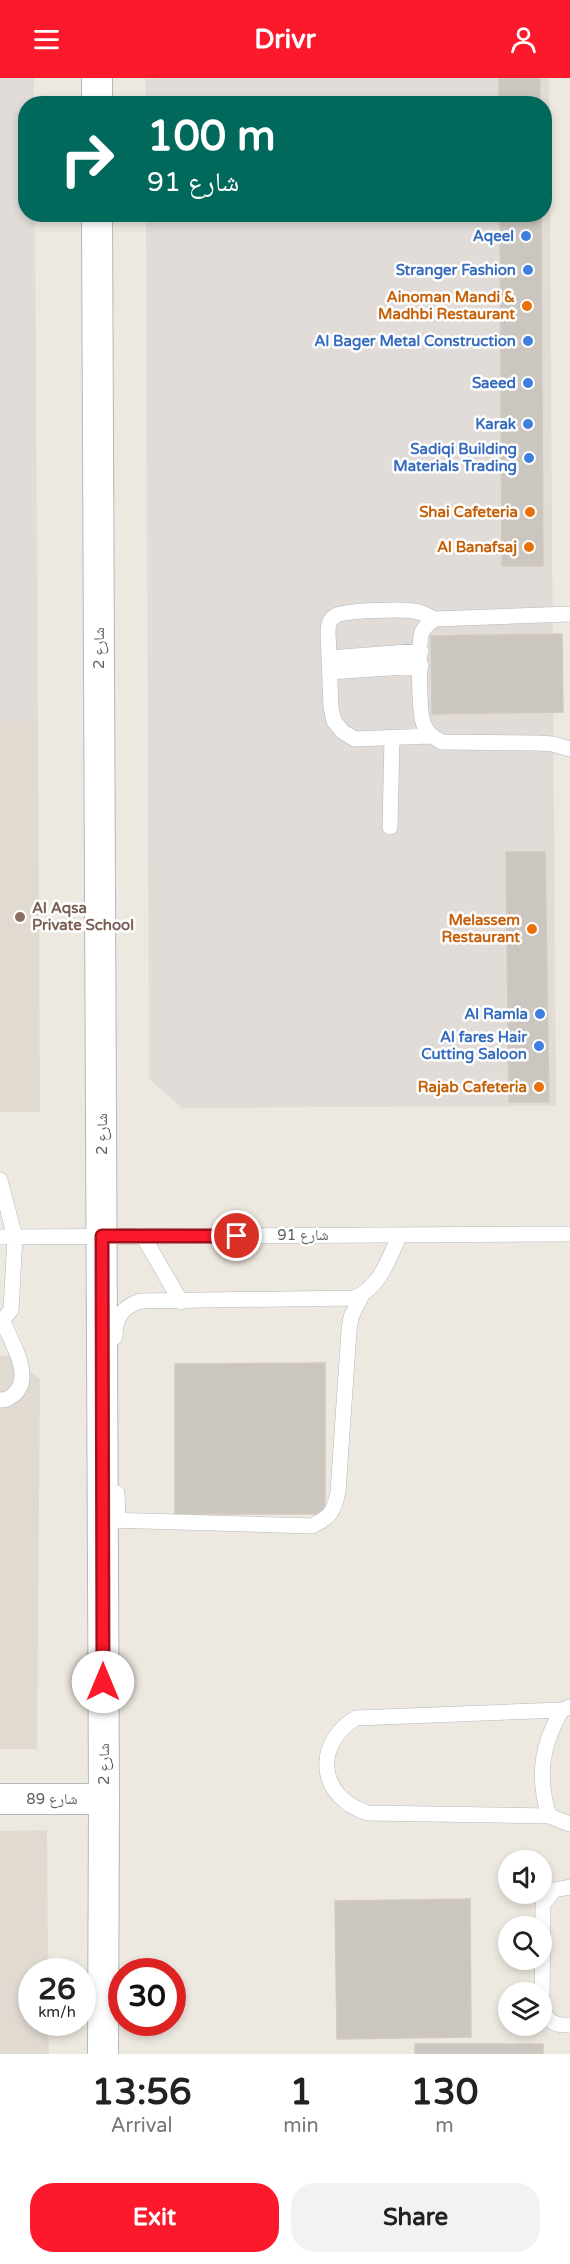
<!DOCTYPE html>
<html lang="en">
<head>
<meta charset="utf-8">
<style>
	:root { --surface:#fff; --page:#f2f2f2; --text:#222; --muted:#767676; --accent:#fb192b }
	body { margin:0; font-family:"Varela Round","Noto Naskh Arabic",sans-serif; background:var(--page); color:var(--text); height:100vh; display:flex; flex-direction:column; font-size:22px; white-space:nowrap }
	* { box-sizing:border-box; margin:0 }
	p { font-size:20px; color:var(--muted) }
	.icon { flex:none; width:33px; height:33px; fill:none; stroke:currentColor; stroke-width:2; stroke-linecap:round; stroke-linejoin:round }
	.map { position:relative; height:1976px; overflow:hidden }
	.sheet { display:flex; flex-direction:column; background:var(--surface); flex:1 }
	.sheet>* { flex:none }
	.banner { position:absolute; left:18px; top:18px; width:534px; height:126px; border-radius:24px; box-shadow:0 3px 9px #0003; background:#00695c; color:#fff; overflow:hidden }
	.controls { position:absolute; left:498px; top:1772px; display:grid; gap:12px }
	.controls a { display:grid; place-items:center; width:54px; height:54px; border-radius:50%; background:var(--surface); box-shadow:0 3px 9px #0003; font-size:30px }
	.speed { position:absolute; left:18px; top:1880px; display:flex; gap:12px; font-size:30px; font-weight:700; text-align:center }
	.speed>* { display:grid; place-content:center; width:78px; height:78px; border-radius:50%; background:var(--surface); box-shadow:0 3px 9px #0003; line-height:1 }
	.speed small { font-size:15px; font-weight:400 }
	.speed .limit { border:9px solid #d22; background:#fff; color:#111 }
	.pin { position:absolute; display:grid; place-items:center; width:51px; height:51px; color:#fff; margin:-26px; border:3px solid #fff; border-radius:50%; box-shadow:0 2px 6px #0007 }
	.me { position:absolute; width:66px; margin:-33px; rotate:0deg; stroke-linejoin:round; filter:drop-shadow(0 0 4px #0008) }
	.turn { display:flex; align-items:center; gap:21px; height:126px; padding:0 30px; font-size:27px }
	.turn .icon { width:78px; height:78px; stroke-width:2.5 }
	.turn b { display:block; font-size:42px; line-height:51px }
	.eta { display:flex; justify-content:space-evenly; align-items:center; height:102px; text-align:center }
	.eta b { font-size:36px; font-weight:700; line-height:42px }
	.primary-button { display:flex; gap:12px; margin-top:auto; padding:12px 30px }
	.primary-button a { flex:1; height:69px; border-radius:24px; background:var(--accent); color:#fff; font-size:24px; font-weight:700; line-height:69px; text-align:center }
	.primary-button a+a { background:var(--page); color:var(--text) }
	header { display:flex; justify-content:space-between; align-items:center; height:78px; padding:0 30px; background:var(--accent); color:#fff; font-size:27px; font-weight:700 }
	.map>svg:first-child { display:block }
</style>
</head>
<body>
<header><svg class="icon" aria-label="menu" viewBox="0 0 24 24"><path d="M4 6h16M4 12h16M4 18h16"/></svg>Drivr<svg class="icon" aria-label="person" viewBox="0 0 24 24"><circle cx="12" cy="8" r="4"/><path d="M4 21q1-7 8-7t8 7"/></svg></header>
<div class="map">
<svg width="570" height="1976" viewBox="0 0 570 1976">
	<rect width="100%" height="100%" fill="#eee9e0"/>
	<path fill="#e1dcd8" d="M0 0H34V25L26 26V136L35 137 38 644H0Z
		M145 0H549L556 1028 182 1030 149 1001 146 137 544 136V26L146 25Z"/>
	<path fill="#e0dad1" d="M0 644H38L40 1034H0Z
		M13 1277 40 1302 37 1671H0V1278Z
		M47 1752 48 1893H32V1944H48L49 1976H0V1753Z"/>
	<path fill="#cbc6bf" stroke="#d3c9be" stroke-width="1.5" d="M499 0H540V26H499Z
		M500 136H541L543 488H502Z
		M562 556 563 634 432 636 431 558Z
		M506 774H545L549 1024H509Z
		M325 1285V1436H175V1286Z
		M470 1821 471 1959 337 1961 335 1823Z
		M415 1966H543V1976H415Z"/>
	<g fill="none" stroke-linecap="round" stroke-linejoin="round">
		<g stroke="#b3b8bc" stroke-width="16">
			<path id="service" d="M570 536 435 541C429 545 425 548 422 554 418 566 419 632 423 644 426 655 433 659 442 664L538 665 553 666 570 671
				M329 580 421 573
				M329 594 421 588
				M430 658 355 661 343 654 334 643 331 629 328 554C328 547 329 542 335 538 343 532 402 531 414 533 422 534 428 538 435 541
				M390 749 392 660
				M0 1102 15 1159 11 1232 0 1245
				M143 1158 181 1224
				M0 1159 570 1156
				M115 1259C115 1240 121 1230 140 1223L354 1220C381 1209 388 1181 400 1157
				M0 1322C6 1322 8 1321 13 1317 35 1301 11 1263 3 1244
				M117 1415 118 1442
				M108 1442 312 1448C330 1439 334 1434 338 1414L349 1252 351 1239 362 1217
				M570 1629 562 1632 356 1640C312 1667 319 1720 368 1735L549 1738 570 1746
				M549 1738C537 1699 541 1667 562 1632
				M570 1809 554 1812 543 1826 542 1927C545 1943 554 1948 570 1947"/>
		</g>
		<g stroke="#b3b8bc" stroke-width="32">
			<path id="minor" d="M97 0V26
				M97 136 104 1721 103 1976
				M0 1721H104"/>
		</g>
		<use href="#service" stroke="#fff" stroke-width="15"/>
		<use href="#minor" stroke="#fff" stroke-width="30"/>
	</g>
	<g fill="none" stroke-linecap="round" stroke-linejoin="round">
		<g stroke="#a3101c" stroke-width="15">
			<path id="route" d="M103 1604 102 1158H237"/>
		</g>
		<use href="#route" stroke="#fb192b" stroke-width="10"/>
	</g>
	<g fill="#3f7fe0" stroke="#fff" stroke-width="2">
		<circle cx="526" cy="158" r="6"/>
		<circle cx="528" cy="192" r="6"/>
		<circle cx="528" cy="263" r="6"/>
		<circle cx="528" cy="305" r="6"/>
		<circle cx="528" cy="346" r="6"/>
		<circle cx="529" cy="380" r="6"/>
		<circle cx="540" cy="936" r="6"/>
		<circle cx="539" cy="968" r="6"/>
	</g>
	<g fill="#e8710a" stroke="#fff" stroke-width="2">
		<circle cx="527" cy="228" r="6"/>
		<circle cx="530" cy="434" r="6"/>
		<circle cx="529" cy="469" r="6"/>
		<circle cx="532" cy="851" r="6"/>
		<circle cx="539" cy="1009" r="6"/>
	</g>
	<circle fill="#8d6e63" stroke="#fff" stroke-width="2" cx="20" cy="839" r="6"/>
	<g text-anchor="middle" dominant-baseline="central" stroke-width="5" stroke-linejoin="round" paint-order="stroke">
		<g font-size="15" font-weight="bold" fill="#366cbe" stroke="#fff" text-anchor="end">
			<text x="514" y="158">Aqeel</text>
			<text x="516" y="192">Stranger Fashion</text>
			<text x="516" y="263">Al Bager Metal Construction</text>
			<text x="516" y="305">Saeed</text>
			<text x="516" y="346">Karak</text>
			<text x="517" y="371">Sadiqi Building<tspan x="517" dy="17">Materials Trading</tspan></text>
			<text x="528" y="936">Al Ramla</text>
			<text x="527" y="959">Al fares Hair<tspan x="527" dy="17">Cutting Saloon</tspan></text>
		</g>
		<g font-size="15" font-weight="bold" fill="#c56008" stroke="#fff" text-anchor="end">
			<text x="515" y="219">Ainoman Mandi &amp;<tspan x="515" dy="17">Madhbi Restaurant</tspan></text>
			<text x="518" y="434">Shai Cafeteria</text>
			<text x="517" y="469">Al Banafsaj</text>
			<text x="520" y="842">Melassem<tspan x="520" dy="17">Restaurant</tspan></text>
			<text x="527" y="1009">Rajab Cafeteria</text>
		</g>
		<g font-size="15" fill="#595f63" stroke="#fff">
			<text transform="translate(99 570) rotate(-90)">شارع 2</text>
			<text transform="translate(102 1056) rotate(-90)">شارع 2</text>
			<text x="303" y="1157">شارع 91</text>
			<text transform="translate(104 1686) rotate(-90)">شارع 2</text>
			<text x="52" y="1721">شارع 89</text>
		</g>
		<g font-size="15" font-weight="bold" fill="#785e54" stroke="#fff" text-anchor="start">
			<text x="32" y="830">Al Aqsa<tspan x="32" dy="17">Private School</tspan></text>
		</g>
	</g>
</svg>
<div class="controls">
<a><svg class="icon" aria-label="sound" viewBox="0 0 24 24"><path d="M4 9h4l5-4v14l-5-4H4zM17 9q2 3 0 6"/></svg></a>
<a><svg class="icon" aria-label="search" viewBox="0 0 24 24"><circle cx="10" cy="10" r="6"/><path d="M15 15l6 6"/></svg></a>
<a><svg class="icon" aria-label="layers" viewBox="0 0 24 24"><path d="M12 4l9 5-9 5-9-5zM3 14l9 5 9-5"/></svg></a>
</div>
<div class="speed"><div>26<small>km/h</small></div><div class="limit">30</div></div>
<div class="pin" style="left:237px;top:1158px;background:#d93025"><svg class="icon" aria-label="arrive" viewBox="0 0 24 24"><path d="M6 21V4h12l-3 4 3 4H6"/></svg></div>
<svg class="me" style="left:103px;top:1604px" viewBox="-20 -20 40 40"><circle r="19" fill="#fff"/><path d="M0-13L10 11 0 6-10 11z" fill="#fb192b"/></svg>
<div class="banner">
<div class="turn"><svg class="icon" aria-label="right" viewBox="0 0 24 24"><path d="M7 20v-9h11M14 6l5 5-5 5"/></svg><div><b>100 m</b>شارع 91</div></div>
</div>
</div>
<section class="sheet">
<div class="eta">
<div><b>13:56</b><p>Arrival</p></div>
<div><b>1</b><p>min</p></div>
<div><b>130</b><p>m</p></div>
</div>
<div class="primary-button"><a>Exit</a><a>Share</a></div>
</section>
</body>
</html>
